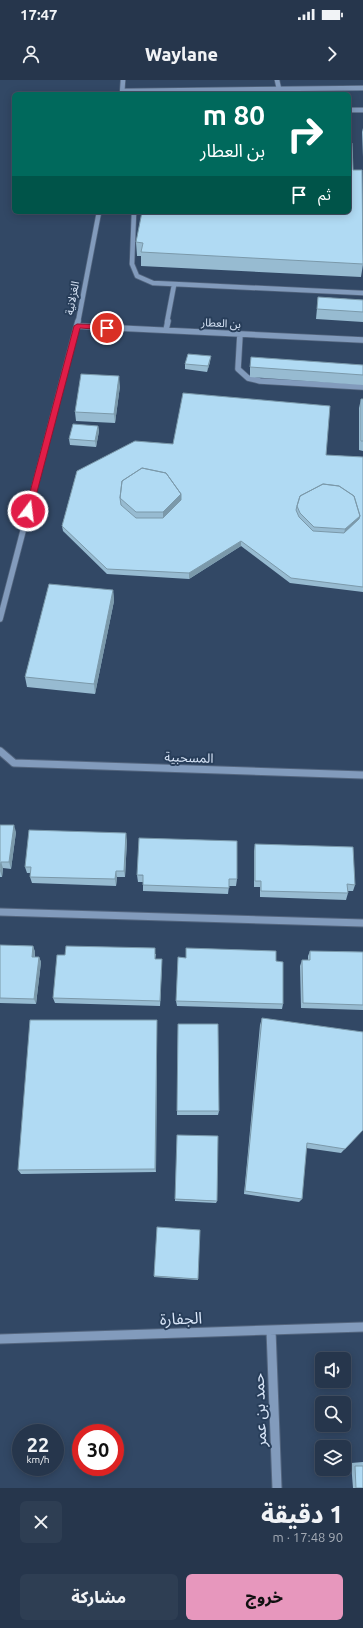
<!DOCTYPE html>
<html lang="ar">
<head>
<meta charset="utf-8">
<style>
	:root { --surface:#26364c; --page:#2e3e53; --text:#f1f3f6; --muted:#a4abb5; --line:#425064; --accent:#e797bd }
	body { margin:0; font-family:Ubuntu,"Noto Sans Arabic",sans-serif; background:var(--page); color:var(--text); direction:rtl; height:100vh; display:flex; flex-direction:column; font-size:15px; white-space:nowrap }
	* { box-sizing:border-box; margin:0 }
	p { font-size:13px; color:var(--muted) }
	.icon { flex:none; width:22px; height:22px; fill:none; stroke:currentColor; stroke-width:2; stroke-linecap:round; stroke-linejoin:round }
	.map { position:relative; height:1408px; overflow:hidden; direction:ltr }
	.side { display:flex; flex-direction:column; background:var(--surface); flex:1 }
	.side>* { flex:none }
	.guide { position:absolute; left:12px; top:12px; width:339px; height:122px; border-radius:6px; box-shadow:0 2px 10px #0003,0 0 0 1px var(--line); direction:rtl; background:#00695c; color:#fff; overflow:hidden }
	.buttons { position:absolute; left:315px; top:1272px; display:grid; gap:8px }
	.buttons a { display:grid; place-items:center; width:36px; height:36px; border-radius:6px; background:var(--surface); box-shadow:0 2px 10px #0003,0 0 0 1px var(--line); font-size:20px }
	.speed { position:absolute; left:12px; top:1344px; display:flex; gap:8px; font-size:20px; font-weight:700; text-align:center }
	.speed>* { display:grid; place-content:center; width:52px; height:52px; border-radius:50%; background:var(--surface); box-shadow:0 2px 10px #0003,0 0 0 1px var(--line); line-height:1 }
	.speed small { font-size:10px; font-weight:400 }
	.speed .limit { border:6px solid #d22; background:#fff; color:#111 }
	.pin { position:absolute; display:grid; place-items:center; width:34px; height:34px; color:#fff; margin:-17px; border:2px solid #fff; border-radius:50%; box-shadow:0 1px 4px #0007 }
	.me { position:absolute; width:44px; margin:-22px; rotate:15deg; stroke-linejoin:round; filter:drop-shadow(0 0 3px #0008) }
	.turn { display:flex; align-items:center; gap:14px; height:84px; padding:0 20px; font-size:18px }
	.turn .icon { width:52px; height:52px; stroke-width:2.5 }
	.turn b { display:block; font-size:28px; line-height:34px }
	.then { display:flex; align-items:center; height:38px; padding:0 20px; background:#0003; gap:8px; font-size:15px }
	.round { display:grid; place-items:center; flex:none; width:42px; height:42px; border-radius:6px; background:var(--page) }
	.head { display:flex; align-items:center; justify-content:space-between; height:68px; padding:0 20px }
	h1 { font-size:24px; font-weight:800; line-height:30px }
	.primary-button { display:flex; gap:8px; margin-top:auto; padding:8px 20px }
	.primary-button a { flex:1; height:46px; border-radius:6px; background:var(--accent); color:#111; font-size:16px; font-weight:800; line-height:46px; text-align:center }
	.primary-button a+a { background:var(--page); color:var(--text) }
	.status { display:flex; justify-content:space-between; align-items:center; height:28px; padding:0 20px; background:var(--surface); direction:ltr }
	.status svg { height:11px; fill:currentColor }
	header { display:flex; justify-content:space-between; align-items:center; height:52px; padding:0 20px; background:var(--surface); font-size:18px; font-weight:800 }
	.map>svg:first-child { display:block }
</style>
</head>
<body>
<div class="status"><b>17:47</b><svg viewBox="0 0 49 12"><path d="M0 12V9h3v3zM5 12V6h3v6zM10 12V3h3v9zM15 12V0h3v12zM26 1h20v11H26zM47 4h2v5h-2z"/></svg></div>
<header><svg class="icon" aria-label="forward" viewBox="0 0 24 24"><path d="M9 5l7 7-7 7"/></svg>Waylane<svg class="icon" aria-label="person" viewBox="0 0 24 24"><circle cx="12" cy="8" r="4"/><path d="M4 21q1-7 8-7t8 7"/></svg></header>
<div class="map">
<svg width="363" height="1408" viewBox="0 0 363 1408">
	<rect width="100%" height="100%" fill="#324865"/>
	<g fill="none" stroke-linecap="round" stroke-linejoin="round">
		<g stroke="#53657e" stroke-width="6">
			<path id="minor-far3" d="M277 0 279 9
				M123 11 363 8
				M122 14 123 0
				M349 30H363
				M134 132 132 184 137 196 153 203 363 213
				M78 242 99 132
				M167 242 174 205"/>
		</g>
		<g stroke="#53657e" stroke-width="7">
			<path id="minor-far2" d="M77 246 363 260
				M166 250 168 241
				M240 254 238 289 248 298 260 301 363 307
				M0 539 78 241"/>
		</g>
		<g stroke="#53657e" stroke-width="9">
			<path id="minor-far1" d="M0 671 14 683 363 695
				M0 832 363 843"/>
		</g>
		<g stroke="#53657e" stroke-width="11">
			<path id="minor" d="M271 1250 277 1408
				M0 1259 363 1247"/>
		</g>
		<use href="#minor-far3" stroke="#829bbc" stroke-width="4.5"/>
		<use href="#minor-far2" stroke="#829bbc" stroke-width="5.5"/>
		<use href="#minor-far1" stroke="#829bbc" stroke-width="7"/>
		<use href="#minor" stroke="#829bbc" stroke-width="9"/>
	</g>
	<path fill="#97bbd1" d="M363 48V77L362 52Z
		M353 90 363 184 361 197 141 186V176H137L136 162Z
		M318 217 363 220V242L316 239Z
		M210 282 207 292 185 289V284Z
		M363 285V305L250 297V287Z
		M120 306 115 343 76 341 75 332Z
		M361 319H363V371L359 370V328Z
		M98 346 99 351 96 367 70 365 69 359Z
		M326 375 363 377V512L290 503 241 466 189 499 107 494 63 451 62 446 77 391Z
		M113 510 114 521 95 614 27 607 25 597Z
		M0 745 16 752 11 789 3 788 2 797H0Z
		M127 760 125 797H117L116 806 32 803 30 797V793H27L25 787Z
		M255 764 355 805 353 811H348V813L346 820 260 817V807H254V771Z
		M137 795 237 799 236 806H229L228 814 143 811V802H138Z
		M0 865 33 866 35 872V877H39L41 882 36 924 0 923Z
		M310 871 363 872V930L301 928 300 886 302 880H308V876Z
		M156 874 155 879H162L160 926 55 923 53 918 65 875Z
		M186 878 276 881 283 924 282 929 177 926 176 921Z
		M262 938 363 1050 341 1073 306 1068 302 1119 299 1122 244 1114 260 945Z
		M157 940V946L156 1092 21 1094 18 1090Z
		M178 944 219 1031 218 1035H177Z
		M175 1119 217 1121 216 1123 175 1121Z
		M154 1196 198 1199V1200L154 1197Z
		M363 1382V1408H353L351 1383Z"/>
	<path fill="#7b99aa" d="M211 276 210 282 207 292 208 286Z
		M119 296 120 306 115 343 114 334Z
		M98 346 99 351 96 367 95 361Z
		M181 414V425L163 443V432Z
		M360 436 358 445 343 458 345 449Z
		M241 461V466L189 499V493Z
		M113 510 114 521 95 614 94 604Z
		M14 745 16 752 11 789 9 782Z
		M126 753 127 760 125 797 124 791Z
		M1 782 3 788 2 797 0 791Z
		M116 791 117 797 116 806 115 799Z
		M33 866 35 872 34 882 32 877Z
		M39 877 41 882 36 924 34 919Z
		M162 879V885L160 926V921Z
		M157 940V946L156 1092 155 1089Z"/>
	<path fill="#b0daf3" stroke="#7b99aa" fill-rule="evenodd" d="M349 63H352L353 90H362L363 184 141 172 143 163 136 162 142 132H349Z
		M318 217 363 220V232L317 229Z
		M188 274 211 276 208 286 185 284Z
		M251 277 363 285V295L250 287Z
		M81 294 119 296 114 334 75 332Z
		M183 313 330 326 326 375 363 377V507L291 498 241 461 189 493 107 489 62 446 77 391 135 361 173 364ZM142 388 166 393 181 414V420L163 438H136L121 425 120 418 122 401ZM323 404 339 406 354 416 360 436 359 439 344 453 313 451 299 437 296 430 297 426 300 416Z
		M361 319H363V361H361Z
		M73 344 98 346 95 361 69 359Z
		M142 388 166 393 181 414 163 432H136L120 418 122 401Z
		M323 404 339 406 354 416 360 436 345 449 314 447 300 433 297 426 300 416Z
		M49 504 113 510 94 604 25 597Z
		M0 745H14L9 782H1L0 788Z
		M29 750 126 753 124 791H116L115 799 30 797 31 787H25Z
		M139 758 237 761V799H229V808L143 805V795H137Z
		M255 764 353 767 355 805 347 804 348 813 261 811V801H255Z
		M0 865 33 866 32 877H39L34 919 0 918Z
		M66 866 155 868V879H162L160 921 53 918 57 875H65Z
		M186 868 276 871V881L283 882V924L176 921 178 877 186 878Z
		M310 871 363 872V925L303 923 302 880H310Z
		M262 938 363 952V1050L345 1069 307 1063 302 1119 245 1111Z
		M30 940H157L155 1089 18 1090Z
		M178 944H218L219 1031H177Z
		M177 1055 218 1056 217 1121 175 1119Z
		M157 1147 200 1150 198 1199 154 1196Z
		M355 1386H363V1408H356Z"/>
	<path fill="#e11d48" stroke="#92132f" d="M77 244 107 245 110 248 107 250 80 248 32 431 28 434 25 431 74 246Z"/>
	<g text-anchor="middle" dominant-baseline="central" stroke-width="4" stroke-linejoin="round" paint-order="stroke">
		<g font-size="11" fill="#d9e6f8" stroke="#283e5a">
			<text transform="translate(72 218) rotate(-79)">الغزلانية</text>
			<text transform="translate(221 243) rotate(3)">بن العطار</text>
		</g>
		<g font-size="13" fill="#d9e6f8" stroke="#283e5a">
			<text transform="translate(189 677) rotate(2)">المسحبية</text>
		</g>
		<g font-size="16" fill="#d9e6f8" stroke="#283e5a">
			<text transform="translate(181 1238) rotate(-2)">الجفارة</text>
			<text transform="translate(259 1330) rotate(-92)">حمد بن عمر</text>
		</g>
	</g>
</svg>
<div class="buttons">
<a><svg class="icon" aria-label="sound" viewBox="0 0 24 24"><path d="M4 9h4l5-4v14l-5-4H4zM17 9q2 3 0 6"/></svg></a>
<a><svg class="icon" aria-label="search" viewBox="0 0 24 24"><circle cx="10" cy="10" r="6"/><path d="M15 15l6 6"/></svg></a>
<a><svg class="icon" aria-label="layers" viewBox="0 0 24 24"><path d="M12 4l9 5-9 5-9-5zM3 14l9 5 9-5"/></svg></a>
</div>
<div class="speed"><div>22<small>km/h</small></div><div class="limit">30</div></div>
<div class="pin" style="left:107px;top:248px;background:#d93025"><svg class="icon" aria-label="arrive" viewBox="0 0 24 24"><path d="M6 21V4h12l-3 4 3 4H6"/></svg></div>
<svg class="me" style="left:28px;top:431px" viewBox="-20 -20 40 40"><circle r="17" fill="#e11d48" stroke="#fff" stroke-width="3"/><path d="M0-11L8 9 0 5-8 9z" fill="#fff"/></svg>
<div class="guide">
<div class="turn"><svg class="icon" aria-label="right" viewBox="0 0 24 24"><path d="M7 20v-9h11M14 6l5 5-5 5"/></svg><div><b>80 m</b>بن العطار</div></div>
<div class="then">ثم<svg class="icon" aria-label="arrive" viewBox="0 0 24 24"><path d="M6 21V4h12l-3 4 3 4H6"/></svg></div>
</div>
</div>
<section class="side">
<div class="head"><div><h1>1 دقيقة</h1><p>90 m · 17:48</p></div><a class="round"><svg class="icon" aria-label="close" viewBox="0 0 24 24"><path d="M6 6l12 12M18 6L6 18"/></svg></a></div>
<div class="primary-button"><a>خروج</a><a>مشاركة</a></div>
</section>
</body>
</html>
